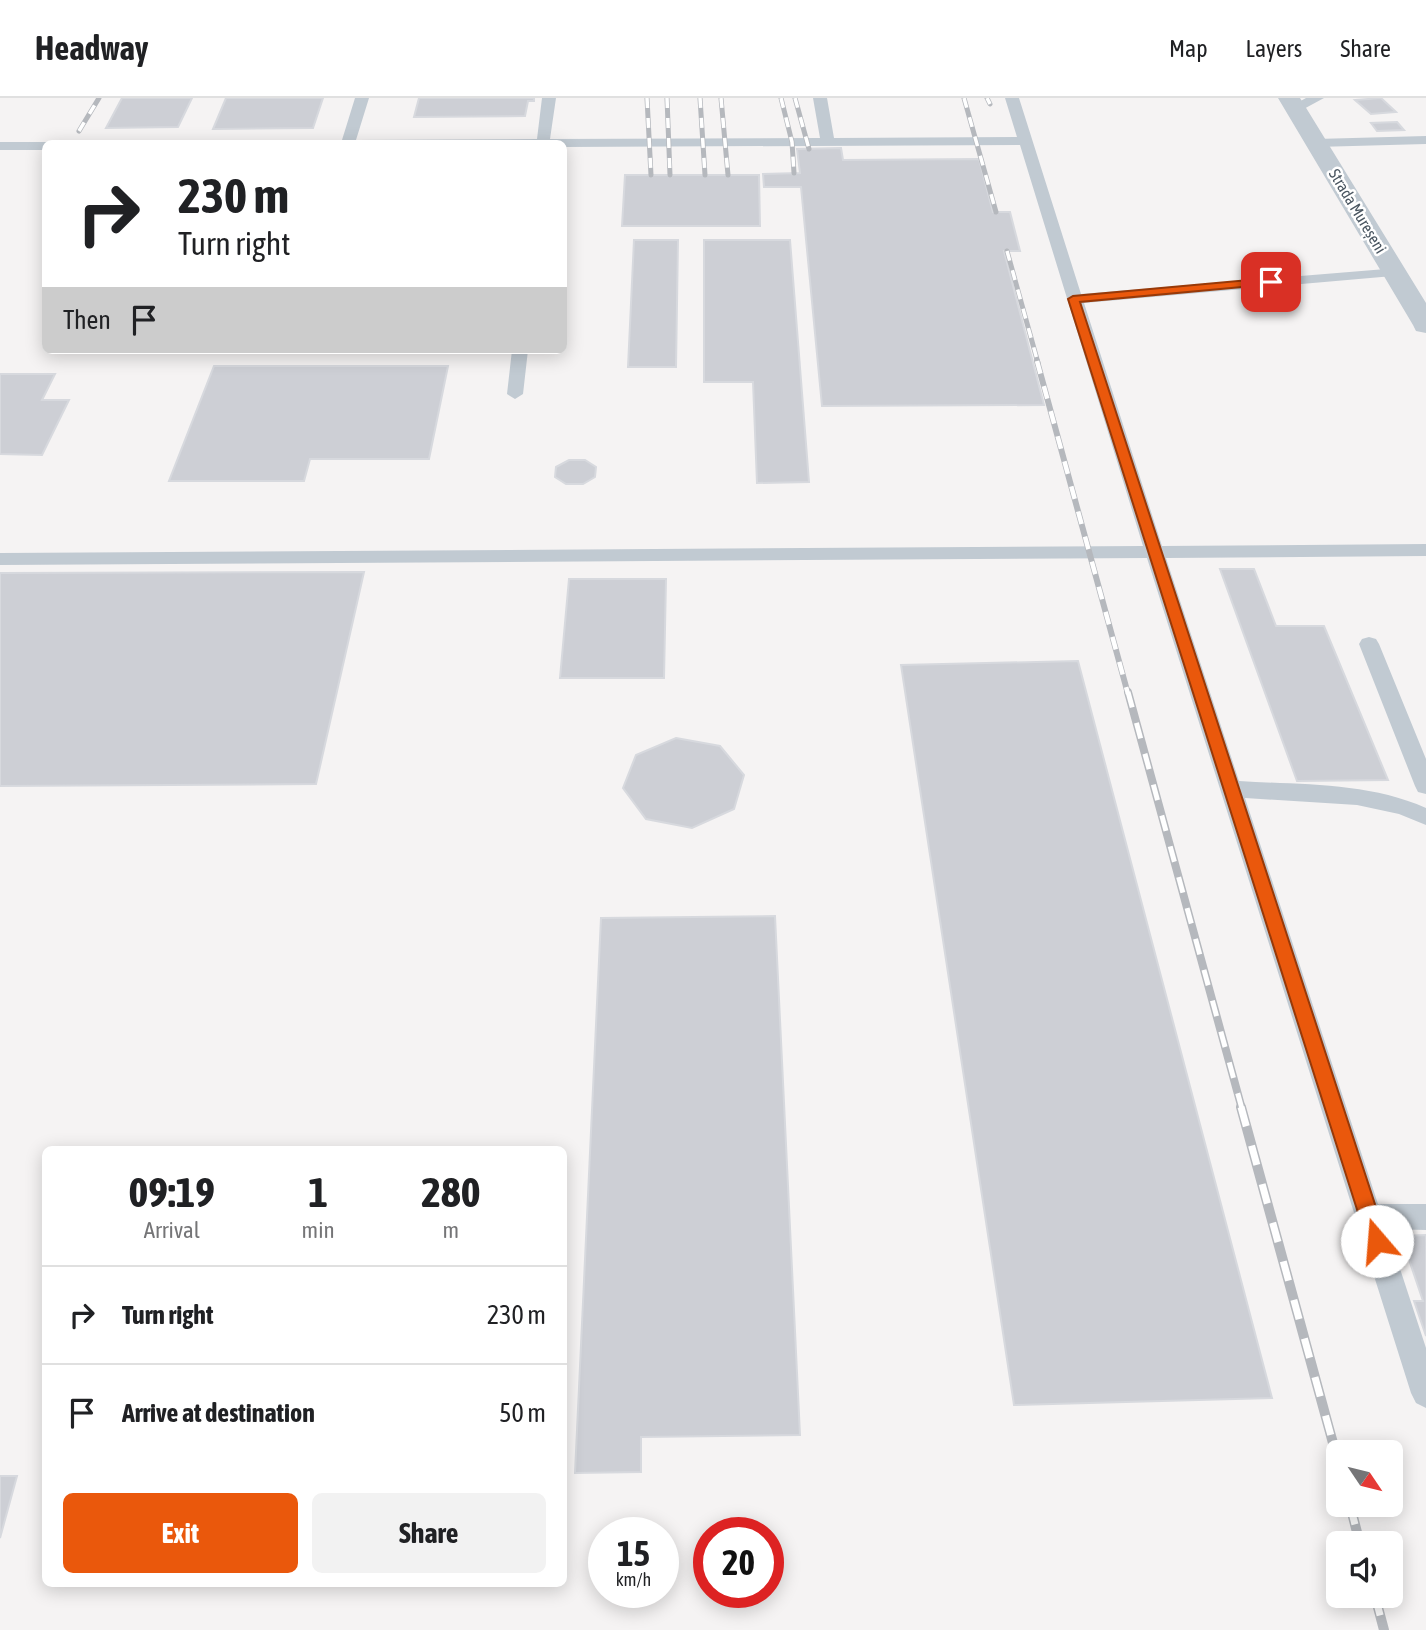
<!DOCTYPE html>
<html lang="en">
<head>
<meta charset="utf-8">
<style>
	:root { --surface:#fff; --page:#f2f2f2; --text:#202124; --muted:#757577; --line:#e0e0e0; --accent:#ea580c }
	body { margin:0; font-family:"Asap Condensed",sans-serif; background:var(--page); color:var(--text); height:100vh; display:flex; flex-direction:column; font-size:26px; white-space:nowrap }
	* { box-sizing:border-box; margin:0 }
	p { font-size:23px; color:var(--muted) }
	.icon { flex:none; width:38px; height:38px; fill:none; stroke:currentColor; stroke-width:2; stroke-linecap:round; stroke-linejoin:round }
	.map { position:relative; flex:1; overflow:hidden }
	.drawer { position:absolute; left:42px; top:1048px; width:525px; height:441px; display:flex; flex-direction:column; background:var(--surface); border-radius:10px; box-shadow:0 4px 18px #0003 }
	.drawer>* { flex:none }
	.banner { position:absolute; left:42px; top:42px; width:525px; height:214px; border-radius:10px; box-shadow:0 4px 18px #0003; background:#fff; color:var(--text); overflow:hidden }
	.needle { width:46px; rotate:125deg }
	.fabs { position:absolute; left:1326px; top:1342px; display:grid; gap:14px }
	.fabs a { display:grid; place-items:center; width:77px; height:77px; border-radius:10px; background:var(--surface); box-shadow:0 4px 18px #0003; font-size:35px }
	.speed { position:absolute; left:588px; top:1419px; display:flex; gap:14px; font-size:35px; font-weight:700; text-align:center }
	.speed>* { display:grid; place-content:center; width:91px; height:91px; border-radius:50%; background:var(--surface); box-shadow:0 4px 18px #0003; line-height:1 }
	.speed small { font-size:18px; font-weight:400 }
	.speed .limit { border:10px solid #d22; background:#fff; color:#111 }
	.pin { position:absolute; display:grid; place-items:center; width:60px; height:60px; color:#fff; margin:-30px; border-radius:14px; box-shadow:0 4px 10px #0006 }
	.me { position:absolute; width:77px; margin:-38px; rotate:342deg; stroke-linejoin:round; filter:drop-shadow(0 0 5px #0008) }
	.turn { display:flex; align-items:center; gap:24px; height:147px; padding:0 21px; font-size:32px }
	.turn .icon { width:91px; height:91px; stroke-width:2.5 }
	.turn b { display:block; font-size:49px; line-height:60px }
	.then { display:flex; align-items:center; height:66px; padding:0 21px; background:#0003; gap:14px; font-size:26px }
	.eta { display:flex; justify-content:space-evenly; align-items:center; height:119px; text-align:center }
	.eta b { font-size:42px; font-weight:700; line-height:49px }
	.cta { display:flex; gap:14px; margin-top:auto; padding:14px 21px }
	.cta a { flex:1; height:80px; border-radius:10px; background:var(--accent); color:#fff; font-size:28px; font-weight:700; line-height:80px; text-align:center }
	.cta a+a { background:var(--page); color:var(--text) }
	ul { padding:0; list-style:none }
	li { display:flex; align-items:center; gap:21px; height:98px; padding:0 21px; border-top:2px solid var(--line) }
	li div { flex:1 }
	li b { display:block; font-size:26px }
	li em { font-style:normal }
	header { display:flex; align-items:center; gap:42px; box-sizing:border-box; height:98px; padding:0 35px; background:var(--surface); border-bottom:2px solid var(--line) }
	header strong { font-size:33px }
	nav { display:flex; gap:38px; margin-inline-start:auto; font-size:24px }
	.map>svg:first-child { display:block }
</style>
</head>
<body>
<header>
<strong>Headway</strong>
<nav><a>Map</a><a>Layers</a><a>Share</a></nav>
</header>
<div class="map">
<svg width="1426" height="1532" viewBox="0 0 1426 1532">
	<rect width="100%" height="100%" fill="#f5f3f3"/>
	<path fill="#cdcfd5" stroke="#d7d9de" stroke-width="2" d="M122 0H192L178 29 106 30Z
		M226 0H323L313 30 213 31Z
		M419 0H534V3H528L525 18 414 19Z
		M1381 0 1396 14 1371 16 1355 2Z
		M1397 24 1404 32 1377 33 1371 25Z
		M841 50 843 62 979 61 993 114H1010L1020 153H1004L1044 307 822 308 801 89H764L763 76 800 75 797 51Z
		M625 77H759L760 128H622Z
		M634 142H678L676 269H628Z
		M704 142H790L809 384 757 385 753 284H704Z
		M214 268H448L429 361H310L304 383H169Z
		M0 276H55L42 302H69L42 357 0 356Z
		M569 362H585L596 369 595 379 583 386H566L555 379 556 369Z
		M1220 471H1254L1276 528H1324L1388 682 1297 683Z
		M364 474 316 686 0 688V475Z
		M569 481H666L664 580H560Z
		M1078 563 1272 1300 1014 1307 901 567Z
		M676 640 720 648 744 677 734 711 692 730 646 721 623 690 636 657Z
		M775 818 800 1337 641 1339V1374L575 1375 601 820Z
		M1426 1137V1238L1414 1203H1423L1401 1138Z
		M0 1378H17L0 1440Z"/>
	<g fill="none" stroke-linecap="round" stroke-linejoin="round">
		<path fill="#c1cad2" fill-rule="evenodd" d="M355 0H369L356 42 537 41 542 0H556L550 41 820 40 813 0H827L834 40 1017 39 1005 0H1019L1081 196 1398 170 1401 173 1393 178 1084 205 1162 448 1426 446V458L1166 460 1239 683C1302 687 1367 684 1426 710V727L1399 716 1357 707 1245 700 1378 1106H1426V1132L1387 1131 1426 1250V1310L1416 1305 1411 1295 1147 460 0 467V455L1143 448 1020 47 564 49V46H295L301 42H342Z
			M1306 0H1324L1300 13H1290L1288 10Z
			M1426 38V46L1316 49 1309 45 1316 41Z
			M0 44H46L51 46H46V52H0Z
			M512 252H528L523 296 515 301 507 296Z
			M1369 539 1376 541 1379 546 1426 661V696L1418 694 1415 688 1359 546 1362 541Z"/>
		<path fill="#c1cad2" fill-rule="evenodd" d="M1278 0H1300L1426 205V235L1416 233 1413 227Z"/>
		<g stroke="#b5b8bd" stroke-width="5">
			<path id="rail-far3" d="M647 0 651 77
				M667 0 670 77
				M700 0 705 77
				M721 0 728 77
				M781 0 792 44 794 75
				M795 0 809 51
				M964 0 996 114
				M987 0 990 6
				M79 33 99 0
				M1007 153 1038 265"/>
		</g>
		<g stroke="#b5b8bd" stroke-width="6">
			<path id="rail-far2" d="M1037 263 1128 596"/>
		</g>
		<g stroke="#b5b8bd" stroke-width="8">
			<path id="rail-far1" d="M1128 594 1242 1011"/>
		</g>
		<g stroke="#b5b8bd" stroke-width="10">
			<path id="rail" d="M1241 1009 1339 1367
				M1350 1407 1360 1446
				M1375 1498 1384 1532"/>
		</g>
		<use href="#rail-far3" stroke="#fff" stroke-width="3.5" stroke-dasharray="10" stroke-linecap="butt"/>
		<use href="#rail-far2" stroke="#fff" stroke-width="4.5" stroke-dasharray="13" stroke-linecap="butt"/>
		<use href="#rail-far1" stroke="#fff" stroke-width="5" stroke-dasharray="16" stroke-linecap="butt"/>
		<use href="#rail" stroke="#fff" stroke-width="7" stroke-dasharray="20" stroke-linecap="butt"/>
	</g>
	<path fill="#ea580c" stroke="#983908" stroke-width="2" d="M1271 180 1276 184 1274 186 1080 204 1387 1143 1384 1150 1377 1153 1370 1150 1367 1143 1068 201 1073 198Z"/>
	<g text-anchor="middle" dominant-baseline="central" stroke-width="5" stroke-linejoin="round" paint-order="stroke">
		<g font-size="16" fill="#4a5661" stroke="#fff">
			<text transform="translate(1358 113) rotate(59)">Strada Mureșeni</text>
		</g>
	</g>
</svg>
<div class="fabs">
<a><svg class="needle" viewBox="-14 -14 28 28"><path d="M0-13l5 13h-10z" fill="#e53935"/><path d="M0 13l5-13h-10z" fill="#757577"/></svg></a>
<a><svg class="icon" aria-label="sound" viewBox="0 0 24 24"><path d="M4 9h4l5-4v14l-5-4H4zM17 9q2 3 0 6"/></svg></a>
</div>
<div class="speed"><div>15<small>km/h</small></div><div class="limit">20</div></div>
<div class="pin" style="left:1271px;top:184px;background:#d93025"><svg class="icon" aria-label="arrive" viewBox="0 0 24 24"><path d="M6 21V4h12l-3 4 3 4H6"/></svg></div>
<svg class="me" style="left:1377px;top:1143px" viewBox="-20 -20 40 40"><circle r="19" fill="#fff"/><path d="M0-13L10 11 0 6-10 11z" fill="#ea580c"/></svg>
<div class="banner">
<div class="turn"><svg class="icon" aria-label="right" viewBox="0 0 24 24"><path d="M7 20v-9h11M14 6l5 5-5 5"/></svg><div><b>230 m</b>Turn right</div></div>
<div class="then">Then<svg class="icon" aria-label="arrive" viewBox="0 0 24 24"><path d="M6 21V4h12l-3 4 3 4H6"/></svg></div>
</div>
<section class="drawer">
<div class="eta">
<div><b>09:19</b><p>Arrival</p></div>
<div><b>1</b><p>min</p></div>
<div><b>280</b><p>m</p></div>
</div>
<ul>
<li><svg class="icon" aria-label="right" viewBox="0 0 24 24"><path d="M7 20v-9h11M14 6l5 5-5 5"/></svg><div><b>Turn right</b></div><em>230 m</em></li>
<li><svg class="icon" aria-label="arrive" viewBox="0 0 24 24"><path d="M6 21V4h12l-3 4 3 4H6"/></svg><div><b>Arrive at destination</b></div><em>50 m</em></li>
</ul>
<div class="cta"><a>Exit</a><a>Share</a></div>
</section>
</div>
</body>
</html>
